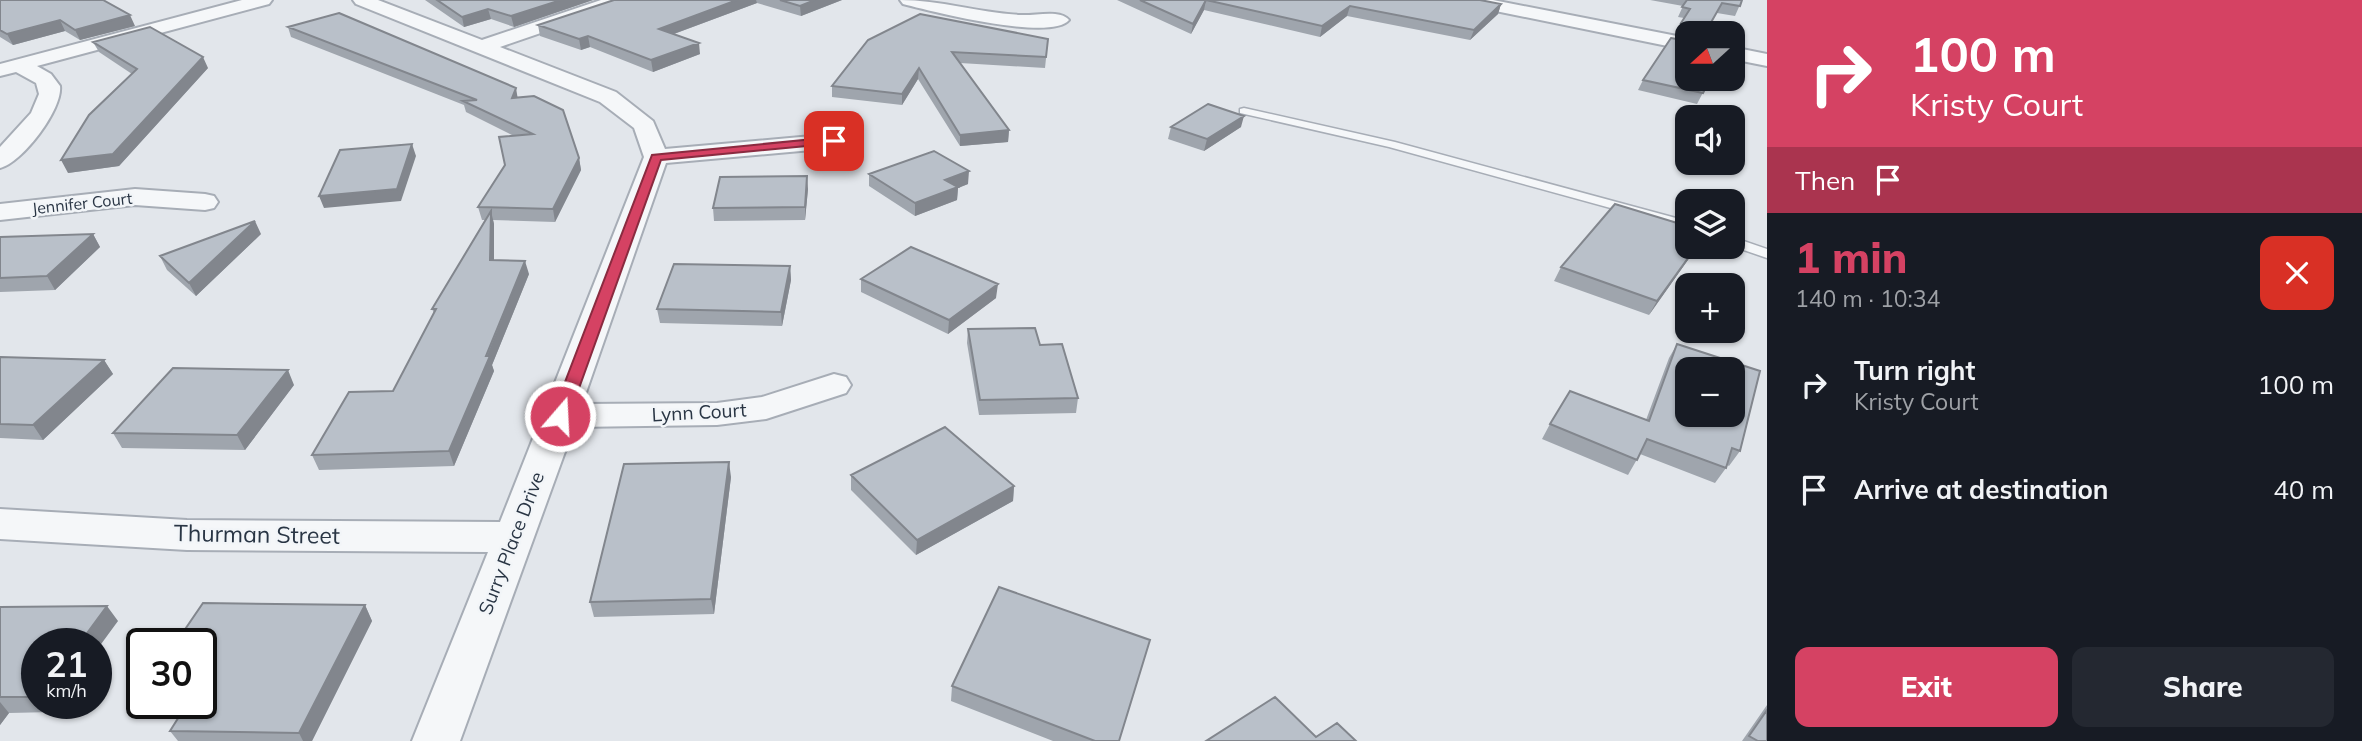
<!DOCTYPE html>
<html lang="en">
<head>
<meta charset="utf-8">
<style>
	:root { --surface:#171b24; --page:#242831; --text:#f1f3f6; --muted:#9ea1a6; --accent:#d54263 }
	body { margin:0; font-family:Mulish,sans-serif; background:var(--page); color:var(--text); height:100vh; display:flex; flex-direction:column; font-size:26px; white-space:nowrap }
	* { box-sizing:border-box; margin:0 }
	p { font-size:23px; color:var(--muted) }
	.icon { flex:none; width:38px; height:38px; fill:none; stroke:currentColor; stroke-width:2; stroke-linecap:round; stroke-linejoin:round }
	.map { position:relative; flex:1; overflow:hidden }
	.side { display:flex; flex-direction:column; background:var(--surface); width:595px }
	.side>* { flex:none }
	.banner { background:#d54263; color:#fff; overflow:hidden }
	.needle { width:46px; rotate:249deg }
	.controls { position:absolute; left:1675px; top:21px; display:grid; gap:14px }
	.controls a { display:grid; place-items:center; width:70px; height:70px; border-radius:14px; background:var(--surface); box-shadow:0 2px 5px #0004; font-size:35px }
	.speed { position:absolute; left:21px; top:628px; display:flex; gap:14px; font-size:35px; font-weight:700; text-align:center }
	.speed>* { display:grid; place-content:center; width:91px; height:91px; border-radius:50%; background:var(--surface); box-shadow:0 2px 5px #0004; line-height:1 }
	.speed small { font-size:18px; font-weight:400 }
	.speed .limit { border:4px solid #111; border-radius:10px; background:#fff; color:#111 }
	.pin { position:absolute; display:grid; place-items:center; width:60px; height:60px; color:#fff; margin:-30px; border-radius:14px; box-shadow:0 4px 10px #0006 }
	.me { position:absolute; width:77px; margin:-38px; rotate:19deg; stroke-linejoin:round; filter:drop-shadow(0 0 5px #0008) }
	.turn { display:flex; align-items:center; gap:24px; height:147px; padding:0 28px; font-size:32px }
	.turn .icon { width:91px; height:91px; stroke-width:2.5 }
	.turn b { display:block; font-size:49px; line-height:60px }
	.then { display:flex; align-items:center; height:66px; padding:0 28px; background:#0003; gap:14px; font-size:26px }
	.round { display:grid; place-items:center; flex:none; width:74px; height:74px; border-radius:14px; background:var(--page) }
	.head { display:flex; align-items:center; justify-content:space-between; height:119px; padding:0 28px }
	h1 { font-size:42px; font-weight:800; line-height:52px; color:var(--accent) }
	.action { display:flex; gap:14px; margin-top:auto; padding:14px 28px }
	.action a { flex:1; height:80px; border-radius:14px; background:var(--accent); color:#fff; font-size:28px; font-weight:800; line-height:80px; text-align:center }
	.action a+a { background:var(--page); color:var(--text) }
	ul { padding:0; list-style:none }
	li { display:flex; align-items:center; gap:21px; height:105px; padding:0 28px }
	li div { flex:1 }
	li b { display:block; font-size:26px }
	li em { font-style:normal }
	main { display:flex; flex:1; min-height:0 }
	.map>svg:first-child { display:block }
</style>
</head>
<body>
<main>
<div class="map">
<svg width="1767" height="741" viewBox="0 0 1767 741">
	<rect width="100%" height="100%" fill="#e2e6eb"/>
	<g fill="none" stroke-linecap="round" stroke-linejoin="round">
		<g stroke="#a7adb6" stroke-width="3">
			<path id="lane" d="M1244 108 1395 142 1687 221V229L1389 147 1240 113V109Z
				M1732 237 1767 249V258L1732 246Z"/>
		</g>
		<g stroke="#a7adb6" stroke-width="4">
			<path id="street" d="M242 0H272L269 4 37 66 51 74 60 86C63 109 22 163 0 168V147L31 113 39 94 36 83 16 72 0 76V64Z
				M353 0H378L482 40 601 0H628L625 4 500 47 616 92 653 121 665 149 834 134 842 136 846 141 842 146 834 148 666 163 582 404 717 403 762 397 834 374 846 377 851 385 846 393 766 419 717 425 574 427 460 741H412L488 552 187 550 0 539V509L187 520 500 522 644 157 634 128 600 102 356 4Z
				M900 0C941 0 980 13 1021 15 1035 16 1060 9 1069 20 1051 42 930 11 903 4Z
				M1457 0H1493L1687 38V50L1466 5Z
				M1732 47 1767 54V66L1732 59Z
				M135 189 205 194 214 196 218 202 214 208 205 210 135 205 0 220V204Z"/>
		</g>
		<use href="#lane" fill="#f5f7f9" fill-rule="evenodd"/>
		<use href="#street" fill="#f5f7f9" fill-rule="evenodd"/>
	</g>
	<path fill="#9fa5ad" d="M0 0 135 26 80 40 65 31 13 45 0 37Z
		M425 0H593L514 27 491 19 464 27Z
		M614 0H842L801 16 757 3 674 34 700 54 653 72 590 47 581 50 540 36 538 25Z
		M1117 0H1480L1501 4 1498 14 1470 40 1347 16 1320 37 1204 10 1191 34Z
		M1650 0H1742L1735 16 1717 13 1705 33H1687V36L1676 33 1684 18 1678 17 1683 6Z
		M288 27 518 97 579 158 581 170 555 222 493 220 494 224V260L529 274 492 365 494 371 454 466 319 470 312 455 393 391 434 313 432 309 485 220H482L478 207 505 165 514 136 466 112 464 105 291 37Z
		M1048 39 1045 68 960 63 1009 130 1008 142 960 146 918 79 902 105 832 97V86L868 40Z
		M93 42 208 68 119 166 68 173 132 74 99 52Z
		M1710 79 1697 104 1638 90 1643 80Z
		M1171 127H1241L1204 151 1168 139Z
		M869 174 968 184 958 188 957 200 915 216 869 186Z
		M808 189 805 220 714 221 713 208Z
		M93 234 100 247 55 290 0 292V237Z
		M261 234 196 296 167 270 160 256Z
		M1687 247H1697L1649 315 1554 281 1561 267Z
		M790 266 791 280 782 326 660 323 657 309Z
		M861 279 996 298 948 334 861 292Z
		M968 329 1040 345 1078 398 1076 413 979 415 967 343Z
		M1677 344 1740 451 1729 466 1727 465 1726 468 1715 483 1640 454 1628 475 1542 439 1550 424 1646 420 1669 358Z
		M0 357 104 360 113 374 43 440 0 438Z
		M294 385 245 450 122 448 113 433Z
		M851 475 1014 486 1013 501 916 555 851 490Z
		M731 477 714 614 594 617 590 602Z
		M365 605 372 621 312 741H178L170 731 186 707 155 706 153 704H201Z
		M0 607 118 621 37 644V704H59L53 712 9 713 0 725Z
		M1150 640 1119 741H1053L951 701 952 686Z
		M1767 705V741H1742Z"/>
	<path fill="#82868d" d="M561 0H593L514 27 511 16Z
		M737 0H756L757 3 660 39 659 29Z
		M815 0H842L801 16 800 6Z
		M1206 0 1204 10 1191 34 1193 24Z
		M1501 4 1498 14 1470 40 1474 30Z
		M1350 6 1347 16 1320 37 1322 26Z
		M488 9 491 19 464 27 462 17Z
		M130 15 135 26 80 40 75 30Z
		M60 20 65 31 13 45 7 34Z
		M588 36 590 47 581 50 579 39Z
		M699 43 700 54 653 72 651 60Z
		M203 57 208 68 119 166 68 173 61 160Z
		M919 68 918 79 902 105V94Z
		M516 88 518 100 512 98Z
		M1244 116 1241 127 1204 151 1207 139Z
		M1009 130 1008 142 960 146V135Z
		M412 144 416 156 401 201 324 208 319 196Z
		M579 158 581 170 555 222 553 209Z
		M969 171 968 184 958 188 957 200 915 216V203L945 180Z
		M807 176 808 189 805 220V207Z
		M491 211 494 224V273L490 260Z
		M255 221 261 234 196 296 189 283Z
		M93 234 100 247 55 290 47 276Z
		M1696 247H1697L1649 315 1657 301Z
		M525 261 529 274 492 365 494 371 454 466 449 451Z
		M790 266 791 280 782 326 781 312Z
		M998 284 996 298 948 334 949 320Z
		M104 360 113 374 43 440 33 425Z
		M288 370 294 385 245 450 237 435Z
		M729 462 731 477 714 614 711 599Z
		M1014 486 1013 501 916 555 917 540Z
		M365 605 372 621 312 741H303L299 733Z
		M107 606 118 621 96 651V644H79Z
		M0 702 9 713 0 725Z
		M46 704H59L53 712Z"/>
	<path fill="#b9c0c9" stroke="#82868d" stroke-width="2" fill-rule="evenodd" d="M0 0H103L130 15 75 30 60 20 7 34 0 30Z
		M437 0H561L511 16 488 9 462 17Z
		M614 0H737L659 29 699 43 651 60 588 36 579 39 538 25Z
		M780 0H815L800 6Z
		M1140 0H1480L1501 4 1474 30 1350 6 1322 26 1206 0 1193 24Z
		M1687 0H1742L1740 6 1722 3 1705 33H1694V26L1681 23 1690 9 1682 7Z
		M339 13 516 88 512 98 534 96 563 110 579 158 553 209 478 207 505 165 499 137 533 134 463 101 477 100 288 27Z
		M920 14 1048 39 1046 57 952 52 1009 130 960 135 919 68 902 94 832 86 868 40Z
		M150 27 203 57 113 154 61 160 89 115 137 69 93 42Z
		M1671 38 1687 41V79H1710L1703 93 1643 80Z
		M1208 104 1244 116 1207 139 1171 127Z
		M412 144 397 189 319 196 340 150Z
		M934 151 969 171 945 180 958 187 915 203 869 174Z
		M807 176 805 207 713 208 720 177Z
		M1615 204 1687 226V247H1696L1657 301 1561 267Z
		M491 211 490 260 525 261 486 356H490L449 451 312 455 349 392 393 391 436 309H432Z
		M255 221 189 283 160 256Z
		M93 234 47 276 0 278V237Z
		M911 247 998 284 949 320 861 279Z
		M674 264 790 266 781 312 657 309Z
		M1035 328 1040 345 1062 344 1078 398 980 400 968 329Z
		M1677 344 1760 371 1740 451 1732 448 1726 468 1647 439 1637 460 1550 424 1570 391 1649 421ZM1687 369H1732V415H1687Z
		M0 357 104 360 33 425 0 424Z
		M173 368 288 370 237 435 113 433Z
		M945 427 1014 486 917 540 851 475Z
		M729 462 711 599 590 602 624 464Z
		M999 587 1150 640 1119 741H1095L952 686Z
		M203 603 365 605 299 733 170 731 187 704H201V644H175Z
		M107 606 79 644H37V697H0V607Z
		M1275 697 1316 737 1337 723 1356 741H1206Z
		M1767 710V741H1758L1749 736Z"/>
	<path fill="#d54263" stroke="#8a2b40" stroke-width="2" d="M834 137 839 141 838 143 661 160 569 416 566 420H554L552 416 652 155Z"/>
	<g text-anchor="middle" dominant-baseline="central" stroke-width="5" stroke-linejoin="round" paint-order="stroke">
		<g font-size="16" fill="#293544" stroke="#f2f5f8">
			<text transform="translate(82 203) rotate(-6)">Jennifer Court</text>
		</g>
		<g font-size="19" fill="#293544" stroke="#f2f5f8">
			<text transform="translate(699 412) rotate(-3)">Lynn Court</text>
			<text transform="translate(511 543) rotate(-69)">Surry Place Drive</text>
		</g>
		<g font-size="23" fill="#293544" stroke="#f2f5f8">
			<text transform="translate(257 534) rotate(1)">Thurman Street</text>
		</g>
	</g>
</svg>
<div class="controls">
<a><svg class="needle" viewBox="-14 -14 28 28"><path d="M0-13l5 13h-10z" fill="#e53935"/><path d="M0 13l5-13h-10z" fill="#9ea1a6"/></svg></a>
<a><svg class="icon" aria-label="sound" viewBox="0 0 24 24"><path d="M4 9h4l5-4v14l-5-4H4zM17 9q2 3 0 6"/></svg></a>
<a><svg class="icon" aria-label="layers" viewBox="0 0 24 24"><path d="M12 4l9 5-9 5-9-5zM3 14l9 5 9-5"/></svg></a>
<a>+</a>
<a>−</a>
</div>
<div class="speed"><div>21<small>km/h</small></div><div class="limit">30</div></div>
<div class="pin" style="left:834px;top:141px;background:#d93025"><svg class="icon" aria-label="arrive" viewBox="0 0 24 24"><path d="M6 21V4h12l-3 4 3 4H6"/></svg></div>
<svg class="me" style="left:560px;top:416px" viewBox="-20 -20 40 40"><circle r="17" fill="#d54263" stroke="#fff" stroke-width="3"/><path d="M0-11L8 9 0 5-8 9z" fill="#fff"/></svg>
</div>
<section class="side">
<div class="banner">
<div class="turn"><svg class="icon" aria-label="right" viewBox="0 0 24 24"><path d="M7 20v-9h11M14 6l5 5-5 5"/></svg><div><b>100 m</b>Kristy Court</div></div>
<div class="then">Then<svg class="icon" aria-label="arrive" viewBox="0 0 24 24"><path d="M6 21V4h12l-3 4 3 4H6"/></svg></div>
</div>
<div class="head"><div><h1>1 min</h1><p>140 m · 10:34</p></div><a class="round" style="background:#d93025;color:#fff"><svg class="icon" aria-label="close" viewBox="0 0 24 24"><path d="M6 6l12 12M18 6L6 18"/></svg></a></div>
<ul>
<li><svg class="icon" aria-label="right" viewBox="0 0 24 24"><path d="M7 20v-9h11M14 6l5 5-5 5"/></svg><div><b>Turn right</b><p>Kristy Court</p></div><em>100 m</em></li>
<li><svg class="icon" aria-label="arrive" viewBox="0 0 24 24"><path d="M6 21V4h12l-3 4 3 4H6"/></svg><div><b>Arrive at destination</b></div><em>40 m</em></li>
</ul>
<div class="action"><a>Exit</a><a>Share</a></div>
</section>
</main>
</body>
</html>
